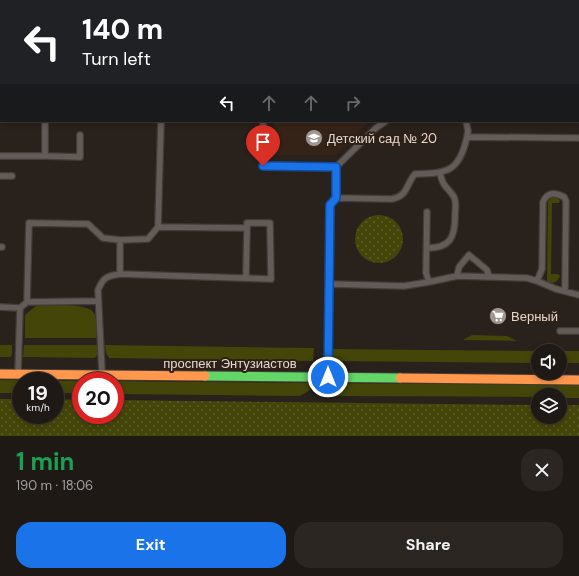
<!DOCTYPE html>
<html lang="en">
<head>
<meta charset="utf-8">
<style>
	:root { --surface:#1f1915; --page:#2c2622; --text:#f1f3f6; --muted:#a1a0a0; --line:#3c3834; --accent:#1a73e8 }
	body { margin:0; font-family:"DM Sans",sans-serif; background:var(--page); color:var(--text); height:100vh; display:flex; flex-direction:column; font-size:15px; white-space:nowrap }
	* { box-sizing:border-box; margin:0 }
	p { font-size:13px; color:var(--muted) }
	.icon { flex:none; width:22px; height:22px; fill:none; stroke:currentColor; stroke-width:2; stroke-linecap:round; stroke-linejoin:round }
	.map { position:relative; height:436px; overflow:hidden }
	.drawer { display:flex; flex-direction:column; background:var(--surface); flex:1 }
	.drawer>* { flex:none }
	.banner { position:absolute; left:0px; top:0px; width:579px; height:122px; box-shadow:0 2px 6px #0003,0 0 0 1px var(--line); background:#202124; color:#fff; overflow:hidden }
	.controls { position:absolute; left:531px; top:344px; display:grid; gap:8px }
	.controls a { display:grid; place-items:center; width:36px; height:36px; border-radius:50%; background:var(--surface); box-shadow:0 2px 6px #0003,0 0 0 1px var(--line); font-size:20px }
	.speed { position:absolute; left:12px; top:372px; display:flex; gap:8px; font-size:20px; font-weight:700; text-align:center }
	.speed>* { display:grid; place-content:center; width:52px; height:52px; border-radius:50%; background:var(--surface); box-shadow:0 2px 6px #0003,0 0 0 1px var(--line); line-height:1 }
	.speed small { font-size:10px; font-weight:400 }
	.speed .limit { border:6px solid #d22; background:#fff; color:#111 }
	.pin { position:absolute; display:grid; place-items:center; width:34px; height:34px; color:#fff; margin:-41px -17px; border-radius:50% 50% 50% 0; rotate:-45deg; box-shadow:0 0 4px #0007 }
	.pin .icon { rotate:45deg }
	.me { position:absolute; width:44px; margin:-22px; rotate:0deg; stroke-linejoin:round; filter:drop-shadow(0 0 3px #0008) }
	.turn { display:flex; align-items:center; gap:14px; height:84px; padding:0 16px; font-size:18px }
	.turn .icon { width:52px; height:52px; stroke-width:2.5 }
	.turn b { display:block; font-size:28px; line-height:34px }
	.lanes { display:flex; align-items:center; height:38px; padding:0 16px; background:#0003; justify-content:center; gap:20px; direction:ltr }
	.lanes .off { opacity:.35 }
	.round { display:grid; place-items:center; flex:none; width:42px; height:42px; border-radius:16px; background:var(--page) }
	.overview { display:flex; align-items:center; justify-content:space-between; height:68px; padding:0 16px }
	h1 { font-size:24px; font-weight:700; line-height:30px; color:#1e9e55 }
	.button { display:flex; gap:8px; margin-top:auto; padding:8px 16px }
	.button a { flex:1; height:46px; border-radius:16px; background:var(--accent); color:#fff; font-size:16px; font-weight:700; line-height:46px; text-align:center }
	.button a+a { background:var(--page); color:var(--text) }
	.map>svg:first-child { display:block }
</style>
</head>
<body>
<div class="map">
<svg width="579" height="436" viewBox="0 0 579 436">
	<defs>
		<pattern id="park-dots" width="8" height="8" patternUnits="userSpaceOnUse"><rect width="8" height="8" fill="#434509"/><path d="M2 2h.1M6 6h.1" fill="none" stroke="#5e5f2c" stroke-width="1.8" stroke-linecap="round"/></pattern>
	</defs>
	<rect width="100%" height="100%" fill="#29211c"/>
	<path fill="#362317" d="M273 0H487V1Z
		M275 121H369L336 155H275Z"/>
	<path fill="#434509" d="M551 197 558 198 560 201 559 203H552L551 274H558L560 276 557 281 551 284 548 282 547 280 548 202Z
		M36 306C49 306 87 302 94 313 98 319 96 331 96 338H25V315Z
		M472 335 507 336 517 341 463 340Z
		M0 345H12V353L11 357H0Z
		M24 345H97L98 353 95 358 23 357Z
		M105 345 314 348 313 361 109 358 106 353Z
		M332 349 540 351H538V363L333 361Z
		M560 351H579V363H560Z
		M0 380 312 383C311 391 306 393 299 396L115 394V381H81V393H55V381H21V393H0Z
		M322 383 579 385V398H560V395H538V397L335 396C329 393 325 390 322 383Z"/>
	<path fill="url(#park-dots)" d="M355 239a24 24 0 1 1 48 0a24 24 0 1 1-48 0Z
		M0 399H21V415H55V399L81 400V415H115V400L538 405V417H560V405H579V436H0Z"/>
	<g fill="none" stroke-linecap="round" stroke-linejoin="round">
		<g stroke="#433c38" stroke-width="8">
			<path id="lane" d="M165 0 166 1
				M263 0V1
				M551 0V1
				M281 1V0
				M365 1V0
				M0 36H1
				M578 79H579
				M263 121V166L336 167 376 128 386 121
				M466 121 468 131 467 137 579 138
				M0 156H45V121
				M45 156 80 157V135
				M0 176H12
				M337 198 392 199C408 196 406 184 415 174 448 173 459 172 467 137
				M427 212 426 273 429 282
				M0 247H2
				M427 248C450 248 455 238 455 216 455 210 457 203 454 197 448 187 443 188 440 173
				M120 274 271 279 270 223H247V228L158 227
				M457 276 459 267 469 255 487 270 489 277
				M246 278 247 228
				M537 281 542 269 543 202C547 192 555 192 564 197L566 201 565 291
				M329 284 404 286 429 282 457 276 527 278 537 281 556 289 579 295
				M27 302 29 223 88 224 103 238 120 240
				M0 307 20 308
				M560 331H579
				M102 373 98 290C103 278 106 276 120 274V240L148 239 158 227 161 121
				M18 374 20 308 27 302 98 301
				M328 376 330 205 337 198 336 167"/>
		</g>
		<g stroke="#433c38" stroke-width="11">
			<path id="fast" d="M205 376 400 378"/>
		</g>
		<g stroke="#433c38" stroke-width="11">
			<path id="slow" d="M0 374 205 376
				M400 378 579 380"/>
		</g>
		<use href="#lane" stroke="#625b57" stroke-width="5.5"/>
		<use href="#fast" stroke="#63d668" stroke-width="9"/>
		<use href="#slow" stroke="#ff974d" stroke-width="9"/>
	</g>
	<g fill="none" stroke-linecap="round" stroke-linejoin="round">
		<g stroke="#114b97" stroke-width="10">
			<path id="route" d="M263 166 336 167V198L330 205 328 377"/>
		</g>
		<use href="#route" stroke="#1a73e8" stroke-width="7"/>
	</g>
	<defs>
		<g id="school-disc" transform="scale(0.9)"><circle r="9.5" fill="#a19792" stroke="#2f2016"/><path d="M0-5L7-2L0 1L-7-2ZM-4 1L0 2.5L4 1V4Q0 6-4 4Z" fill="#fff"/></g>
		<g id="supermarket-disc" transform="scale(0.9)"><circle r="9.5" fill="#a19792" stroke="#2f2016"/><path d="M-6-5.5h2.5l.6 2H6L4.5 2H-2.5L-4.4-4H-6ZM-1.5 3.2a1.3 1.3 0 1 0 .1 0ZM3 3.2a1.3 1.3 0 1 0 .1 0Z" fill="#fff"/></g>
	</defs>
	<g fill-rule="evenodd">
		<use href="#school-disc" x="314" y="138"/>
		<use href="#supermarket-disc" x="498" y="316"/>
	</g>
	<g text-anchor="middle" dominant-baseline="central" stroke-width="4" stroke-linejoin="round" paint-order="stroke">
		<g font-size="13" fill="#e2d7d1" stroke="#2f2016" text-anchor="start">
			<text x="327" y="138">Детский сад № 20</text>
			<text x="511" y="316">Верный</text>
		</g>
		<g font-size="13" fill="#e2d7d1" stroke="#2f2016">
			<text x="230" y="363">проспект Энтузиастов</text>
		</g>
	</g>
</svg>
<div class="controls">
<a><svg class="icon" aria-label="sound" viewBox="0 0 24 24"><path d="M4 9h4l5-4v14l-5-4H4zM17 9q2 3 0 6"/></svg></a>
<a><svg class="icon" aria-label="layers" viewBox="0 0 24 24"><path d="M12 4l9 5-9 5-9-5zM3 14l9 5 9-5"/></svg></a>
</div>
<div class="speed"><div>19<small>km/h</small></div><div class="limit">20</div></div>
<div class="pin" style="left:263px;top:166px;background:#d93025"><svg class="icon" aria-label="arrive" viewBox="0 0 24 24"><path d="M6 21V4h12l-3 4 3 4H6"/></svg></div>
<svg class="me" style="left:328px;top:377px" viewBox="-20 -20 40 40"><circle r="17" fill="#1a73e8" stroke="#fff" stroke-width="3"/><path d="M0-11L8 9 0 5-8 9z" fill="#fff"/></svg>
<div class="banner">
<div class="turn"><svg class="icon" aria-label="left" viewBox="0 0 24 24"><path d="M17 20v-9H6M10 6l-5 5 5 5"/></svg><div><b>140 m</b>Turn left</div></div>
<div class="lanes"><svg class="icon" aria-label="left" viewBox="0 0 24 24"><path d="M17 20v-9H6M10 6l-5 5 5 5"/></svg><svg class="icon off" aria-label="ahead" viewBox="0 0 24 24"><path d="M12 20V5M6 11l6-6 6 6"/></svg><svg class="icon off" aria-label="ahead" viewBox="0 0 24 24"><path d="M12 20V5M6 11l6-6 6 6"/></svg><svg class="icon off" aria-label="right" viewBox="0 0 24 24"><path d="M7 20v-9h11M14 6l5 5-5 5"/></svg></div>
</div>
</div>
<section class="drawer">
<div class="overview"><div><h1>1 min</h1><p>190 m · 18:06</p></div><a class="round"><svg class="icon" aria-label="close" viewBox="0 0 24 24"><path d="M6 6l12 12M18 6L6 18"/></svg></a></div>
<div class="button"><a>Exit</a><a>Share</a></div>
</section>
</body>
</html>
